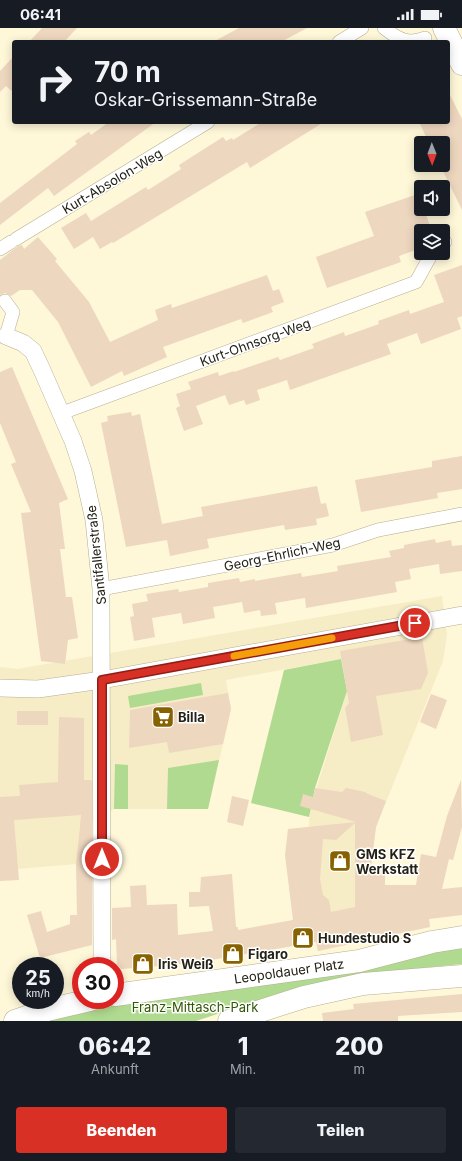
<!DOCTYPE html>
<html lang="de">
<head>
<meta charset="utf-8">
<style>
	:root { --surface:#171b24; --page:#242831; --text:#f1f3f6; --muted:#9ea1a6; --accent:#d93025 }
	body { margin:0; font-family:Inter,sans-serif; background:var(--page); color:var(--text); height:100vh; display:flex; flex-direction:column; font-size:15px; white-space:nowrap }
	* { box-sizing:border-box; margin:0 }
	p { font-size:13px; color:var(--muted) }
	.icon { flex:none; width:22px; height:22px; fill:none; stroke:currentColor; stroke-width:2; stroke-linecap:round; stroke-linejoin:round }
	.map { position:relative; height:993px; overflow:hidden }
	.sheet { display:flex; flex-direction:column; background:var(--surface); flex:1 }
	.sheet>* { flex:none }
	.top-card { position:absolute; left:12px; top:12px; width:438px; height:84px; border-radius:4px; box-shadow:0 2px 10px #0003; background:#171b24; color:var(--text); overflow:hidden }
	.needle { width:26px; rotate:179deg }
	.buttons { position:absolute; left:414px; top:108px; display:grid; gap:8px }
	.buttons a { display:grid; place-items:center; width:36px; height:36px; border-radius:4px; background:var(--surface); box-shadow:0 2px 10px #0003; font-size:20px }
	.speed { position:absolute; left:12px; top:929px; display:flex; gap:8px; font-size:20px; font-weight:700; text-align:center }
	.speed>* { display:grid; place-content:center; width:52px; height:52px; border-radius:50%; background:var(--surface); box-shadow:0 2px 10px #0003; line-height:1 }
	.speed small { font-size:10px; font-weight:400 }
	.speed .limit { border:6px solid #d22; background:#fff; color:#111 }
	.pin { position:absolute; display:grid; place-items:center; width:34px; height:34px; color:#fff; margin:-17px; border:2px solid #fff; border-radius:50%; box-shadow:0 1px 4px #0007 }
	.me { position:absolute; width:44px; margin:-22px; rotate:0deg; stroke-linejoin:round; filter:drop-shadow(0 0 3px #0008) }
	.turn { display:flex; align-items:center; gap:14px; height:84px; padding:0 16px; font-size:18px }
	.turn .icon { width:52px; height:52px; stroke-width:2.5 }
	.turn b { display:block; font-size:28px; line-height:34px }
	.eta { display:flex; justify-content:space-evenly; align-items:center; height:68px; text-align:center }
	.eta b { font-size:24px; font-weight:800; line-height:28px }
	.button { display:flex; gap:8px; margin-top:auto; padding:8px 16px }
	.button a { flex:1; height:46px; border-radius:4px; background:var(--accent); color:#fff; font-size:16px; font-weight:800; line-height:46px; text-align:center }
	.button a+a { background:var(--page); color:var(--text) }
	.status { display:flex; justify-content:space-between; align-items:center; height:28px; padding:0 20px; background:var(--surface); direction:ltr }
	.status svg { height:11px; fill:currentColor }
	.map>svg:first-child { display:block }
</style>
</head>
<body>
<div class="status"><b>06:41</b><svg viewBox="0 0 49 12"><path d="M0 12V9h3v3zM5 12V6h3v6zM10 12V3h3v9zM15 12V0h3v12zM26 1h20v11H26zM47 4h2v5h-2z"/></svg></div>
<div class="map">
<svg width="462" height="993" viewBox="0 0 462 993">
	<rect width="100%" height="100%" fill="#fef7d8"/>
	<path fill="#f6edc7" d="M442 568 447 607 443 633 376 799 371 838 375 910 318 923 311 888 306 837 310 781 347 663 341 631 226 652 231 681 208 781H114L95 794 80 795 76 836 18 841 0 853V639L17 641Z"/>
	<path fill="#afda8f" d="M341 631 347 663 315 760 309 789 251 775 284 642Z
		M201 655 203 667 130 680 128 668Z
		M219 732 208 781H167L168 740Z
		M115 736 128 737V781H114Z
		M462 914V936L372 945 293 961 196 993H47L120 976Z"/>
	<path fill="#eed7bf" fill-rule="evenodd" d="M42 0H77L64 14H29Z
		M239 0H307L281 14H213Z
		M14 28V65L6 58 0 64V43Z
		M448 63 462 91V182L440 137H443V115H429L419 94H448Z
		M109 94H156L54 168 48 160 0 197V175L77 116 75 113 89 104 91 107Z
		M262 94H324L250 140 247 134 113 215 112 214 100 221 93 209 74 221 61 200 86 185 91 193 146 159 148 162 181 141 179 137 223 109 226 113 232 110 233 112Z
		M418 166 421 181H424L432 203H421V220L399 228 401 234 327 260 316 229 374 208 365 184Z
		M38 209 57 231 55 233 89 274 110 314 158 292 155 282 171 276 172 280 267 247 273 263 279 261 284 274 271 279 273 284 243 295 241 291 163 319 167 329 124 348 122 343 91 359 58 294 32 262H20L11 268 5 265 0 267V232L18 218 22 217 24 221Z
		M462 237V288L457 290 461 301 421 316 417 305 387 316 391 326 290 362 287 352 257 362 260 372 246 377 244 372 229 377 225 367 196 378 203 396 184 403 176 380 180 378 176 366 191 361 188 354 218 344 219 348 234 343V344L278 329 280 332 314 320 312 316 344 304 345 308 379 296 378 293 409 282 410 286 444 274 434 247Z
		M12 339 68 471 59 475 65 521H60L66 569H72L78 610 68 612 65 636 41 633 21 485 31 484 11 436 16 434 0 395V344Z
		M131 384 132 388 140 386 162 496 203 488 201 479 317 458 321 476 326 475 329 488 316 491 317 497 285 502 284 497 207 511 209 520 170 528 167 512 126 519 101 395 108 393 107 388Z
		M462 428V461L437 465 438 470 361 484 355 452 432 439V433Z
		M435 511 436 515 451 512 452 518 462 517V543L440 546 439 536 409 541 411 551 395 554 397 564 306 580 305 570 275 575 277 586 261 588 260 582 244 585 242 574 213 579 215 590 183 596 181 585 152 590 155 609 134 613 130 589 134 588 132 576 148 573 146 566 178 561 179 564 208 559V555L239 550 240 554 255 551V553L301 545 302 549 338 543 337 538 391 529 389 523 404 520V517Z
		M422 609 428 645 421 661 376 668 383 707 351 714 345 680 349 675 340 623Z
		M228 665 231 681 223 716 169 725 167 714 129 720 130 682Z
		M431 666 447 672 436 701 420 694Z
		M17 683H48V697H17Z
		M59 689 84 690V752H91L92 754V917L40 930 27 887 41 883 47 904 70 896V887H77L76 836 81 787 14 792 19 852 0 853V769L20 768 19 757 58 754Z
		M461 752 462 799 453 832 449 831 442 861 462 859V887L429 891 430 899 318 923 316 914 211 932 161 938 121 941 117 936 116 911 112 912V880L131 879 130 858 146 857 147 877 177 876 178 907 213 903 209 878 189 879V864H200L201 849 232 846 236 899H238V902L293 892 285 827 288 801 356 794 300 778 303 766 313 769 315 760 342 764 346 760 365 764 368 766 386 773 376 799 371 838 385 839V857H416L421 826 436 829 447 788ZM355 795V879L331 884 329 872 323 867 320 851 323 811 336 812Z
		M232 768 249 772 243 798 227 794Z
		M462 966V984L398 988V993H323L322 985 354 981 353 976Z"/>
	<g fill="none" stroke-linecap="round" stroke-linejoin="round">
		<g stroke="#b5af91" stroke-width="14">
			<path id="pedestrian" d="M384 0C398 11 408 17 425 10
				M339 14 362 0
				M16 211 208 94
				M443 215 445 214
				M0 221 11 214
				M5 273 13 284 6 308
				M62 385 416 254 432 225
				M101 561 333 517 378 502 462 486"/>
		</g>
		<g stroke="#b5af91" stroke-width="18">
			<path id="minor" d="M6 308 23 315 33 323 42 342 73 413 83 443 94 492 101 561 102 938
				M0 660 38 661 102 652 462 587"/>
		</g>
		<g stroke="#b5af91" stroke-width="23">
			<path id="tertiary" d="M115 967 359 933 432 914 462 909
				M15 993 47 982 90 972
				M229 993 304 969 363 956 462 948"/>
		</g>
		<g stroke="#b5af91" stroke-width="23">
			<path id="secondary" d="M444 0 462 36"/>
		</g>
		<use href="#pedestrian" stroke="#fff" stroke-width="13"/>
		<use href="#minor" stroke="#fff" stroke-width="17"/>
		<use href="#tertiary" stroke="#fff" stroke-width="22"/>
		<use href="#secondary" stroke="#fff" stroke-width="22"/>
	</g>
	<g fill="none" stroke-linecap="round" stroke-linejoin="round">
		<g stroke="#8d1f18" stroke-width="10">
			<path id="route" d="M102 831V652L415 595"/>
		</g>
		<use href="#route" stroke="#d93025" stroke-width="7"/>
		<path stroke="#f59e0b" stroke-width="7" d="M234 628 332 610"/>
	</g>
	<defs>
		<g id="supermarket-square" transform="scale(1.15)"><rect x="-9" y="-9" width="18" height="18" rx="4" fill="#886200" stroke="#fff"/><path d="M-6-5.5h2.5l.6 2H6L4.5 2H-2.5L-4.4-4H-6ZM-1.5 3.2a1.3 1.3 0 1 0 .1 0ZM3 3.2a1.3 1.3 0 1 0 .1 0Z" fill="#fff"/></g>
		<g id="shop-square" transform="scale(1.15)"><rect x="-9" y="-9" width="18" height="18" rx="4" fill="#886200" stroke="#fff"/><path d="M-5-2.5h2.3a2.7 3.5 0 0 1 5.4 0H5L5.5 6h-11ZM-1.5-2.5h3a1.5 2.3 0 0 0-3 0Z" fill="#fff"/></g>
	</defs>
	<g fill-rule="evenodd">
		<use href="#supermarket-square" x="163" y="689"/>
		<use href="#shop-square" x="340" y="833"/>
		<use href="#shop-square" x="303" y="910"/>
		<use href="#shop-square" x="233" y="926"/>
		<use href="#shop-square" x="143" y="936"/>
	</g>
	<g text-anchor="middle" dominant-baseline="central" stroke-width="3" stroke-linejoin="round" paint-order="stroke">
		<g font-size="13" fill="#242217" stroke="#fff">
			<text transform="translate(112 153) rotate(-31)">Kurt-Absolon-Weg</text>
			<text transform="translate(255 314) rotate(-20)">Kurt-Ohnsorg-Weg</text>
			<text transform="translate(282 526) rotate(-12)">Georg-Ehrlich-Weg</text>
			<text transform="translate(96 527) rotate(-96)">Santifallerstraße</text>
			<text transform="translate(289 943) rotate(-8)">Leopoldauer Platz</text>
		</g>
		<g font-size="13" font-weight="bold" fill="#242217" stroke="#fff" text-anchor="start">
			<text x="178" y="689">Billa</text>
			<text x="356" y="826">GMS KFZ<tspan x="356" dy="15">Werkstatt</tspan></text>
			<text x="318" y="910">Hundestudio S</text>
			<text x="248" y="926">Figaro</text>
			<text x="158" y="936">Iris Weiß</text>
		</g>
		<g font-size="13" fill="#325703" stroke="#fff">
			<text x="195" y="979">Franz-Mittasch-Park</text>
		</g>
	</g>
</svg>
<div class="buttons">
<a><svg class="needle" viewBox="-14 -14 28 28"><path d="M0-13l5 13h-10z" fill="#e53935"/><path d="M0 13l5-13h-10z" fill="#9ea1a6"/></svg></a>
<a><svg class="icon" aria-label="sound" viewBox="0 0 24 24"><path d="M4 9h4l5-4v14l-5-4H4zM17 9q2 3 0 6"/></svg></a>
<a><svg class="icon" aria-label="layers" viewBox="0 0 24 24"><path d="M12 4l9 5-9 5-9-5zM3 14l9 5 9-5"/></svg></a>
</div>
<div class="speed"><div>25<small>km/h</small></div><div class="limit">30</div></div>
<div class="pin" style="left:415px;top:595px;background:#d93025"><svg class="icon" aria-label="arrive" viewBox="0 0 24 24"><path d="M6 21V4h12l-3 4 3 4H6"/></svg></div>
<svg class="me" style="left:102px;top:831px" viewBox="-20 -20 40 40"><circle r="17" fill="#d93025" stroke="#fff" stroke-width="3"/><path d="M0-11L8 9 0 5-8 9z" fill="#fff"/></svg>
<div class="top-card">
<div class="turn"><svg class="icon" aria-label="right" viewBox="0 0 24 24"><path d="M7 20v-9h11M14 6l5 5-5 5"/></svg><div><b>70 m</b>Oskar-Grissemann-Straße</div></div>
</div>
</div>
<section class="sheet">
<div class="eta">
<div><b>06:42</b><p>Ankunft</p></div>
<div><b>1</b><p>Min.</p></div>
<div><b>200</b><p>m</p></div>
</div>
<div class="button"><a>Beenden</a><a>Teilen</a></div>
</section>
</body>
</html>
